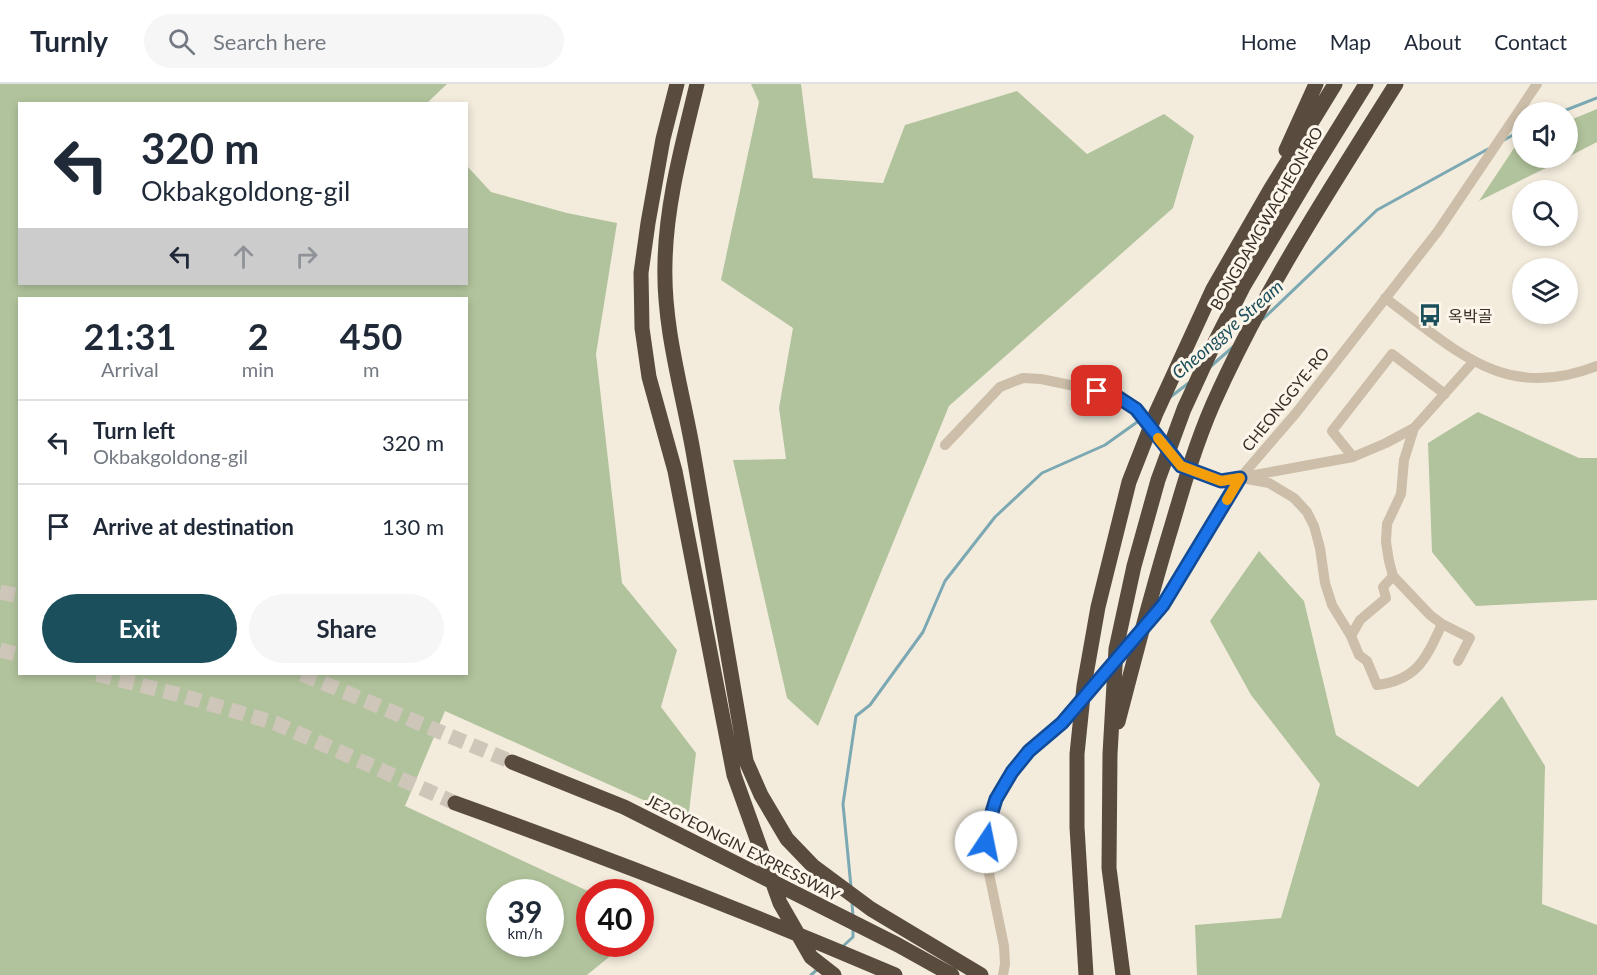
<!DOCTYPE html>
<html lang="en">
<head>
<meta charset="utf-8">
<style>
	:root { --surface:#fff; --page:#f6f6f7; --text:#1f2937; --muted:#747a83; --line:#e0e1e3; --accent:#1c4f5c }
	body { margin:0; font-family:Lato,"Noto Sans KR",sans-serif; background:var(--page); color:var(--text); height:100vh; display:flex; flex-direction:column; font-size:22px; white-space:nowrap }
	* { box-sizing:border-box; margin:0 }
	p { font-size:20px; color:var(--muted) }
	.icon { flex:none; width:33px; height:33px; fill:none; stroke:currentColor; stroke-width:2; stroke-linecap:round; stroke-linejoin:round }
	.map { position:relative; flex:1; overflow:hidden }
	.details { position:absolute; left:18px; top:213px; width:450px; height:378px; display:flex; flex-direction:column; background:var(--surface); border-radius:0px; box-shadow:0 3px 9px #0003 }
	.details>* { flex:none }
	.guide { position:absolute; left:18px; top:18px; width:450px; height:183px; border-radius:0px; box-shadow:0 3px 9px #0003; background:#fff; color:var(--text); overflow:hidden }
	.tools { position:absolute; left:1512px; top:18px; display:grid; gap:12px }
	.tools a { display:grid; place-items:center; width:66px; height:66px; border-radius:50%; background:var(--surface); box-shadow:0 3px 9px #0003; font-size:30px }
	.speed { position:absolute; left:486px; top:795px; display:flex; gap:12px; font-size:30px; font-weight:700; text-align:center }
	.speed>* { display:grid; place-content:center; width:78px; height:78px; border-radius:50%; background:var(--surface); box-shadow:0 3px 9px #0003; line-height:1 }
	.speed small { font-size:15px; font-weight:400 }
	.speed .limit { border:9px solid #d22; background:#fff; color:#111 }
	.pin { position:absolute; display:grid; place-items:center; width:51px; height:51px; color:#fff; margin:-26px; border-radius:12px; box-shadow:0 3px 9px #0006 }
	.me { position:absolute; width:66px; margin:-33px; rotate:11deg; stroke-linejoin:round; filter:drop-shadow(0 0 4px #0008) }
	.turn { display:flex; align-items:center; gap:21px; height:126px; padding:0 24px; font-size:27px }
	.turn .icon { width:78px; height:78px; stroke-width:2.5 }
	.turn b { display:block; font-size:42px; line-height:51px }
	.lanes { display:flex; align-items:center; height:57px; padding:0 24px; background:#0003; justify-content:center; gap:30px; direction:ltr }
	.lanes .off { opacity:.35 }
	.eta { display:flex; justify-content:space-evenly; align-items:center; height:102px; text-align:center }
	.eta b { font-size:36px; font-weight:700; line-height:42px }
	.button { display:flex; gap:12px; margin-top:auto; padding:12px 24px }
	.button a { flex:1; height:69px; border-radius:36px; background:var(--accent); color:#fff; font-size:24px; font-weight:700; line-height:69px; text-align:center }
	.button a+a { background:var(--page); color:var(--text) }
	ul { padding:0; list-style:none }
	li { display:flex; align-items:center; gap:18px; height:84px; padding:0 24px; border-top:2px solid var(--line) }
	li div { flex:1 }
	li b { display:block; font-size:22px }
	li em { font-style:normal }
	header { display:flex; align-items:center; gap:36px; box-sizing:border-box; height:84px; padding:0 30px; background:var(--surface); border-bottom:2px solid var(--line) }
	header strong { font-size:28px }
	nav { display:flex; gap:33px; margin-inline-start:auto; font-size:21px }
	.search { width:420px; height:54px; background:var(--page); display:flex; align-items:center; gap:15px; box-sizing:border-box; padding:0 21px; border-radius:33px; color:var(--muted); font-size:22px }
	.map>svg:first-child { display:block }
</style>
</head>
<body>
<header>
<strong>Turnly</strong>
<div class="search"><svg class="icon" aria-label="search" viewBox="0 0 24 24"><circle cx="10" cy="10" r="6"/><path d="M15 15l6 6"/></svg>Search here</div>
<nav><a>Home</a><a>Map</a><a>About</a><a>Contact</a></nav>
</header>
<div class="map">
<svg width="1597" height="891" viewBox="0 0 1597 891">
	<rect width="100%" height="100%" fill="#f3ecdd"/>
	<path fill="#b1c39c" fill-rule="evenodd" d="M0 0H447L426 20H20V200H466L467 82 491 108 567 129 617 139 596 270 622 499 677 566 661 623 696 669 688 736 445 627 405 722 590 808V860H625L587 891H0ZM20 214H466V590H20ZM550 808V860H500V808Z
		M751 0H801L813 94 883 99 905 41 1017 7 1087 70 1164 30 1194 52 1173 124 949 322 818 642 787 614 733 376 786 375 779 324 793 244 721 196 759 18Z
		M1597 25V58L1568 73V37Z
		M1522 59V74H1566L1479 117 1514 64Z
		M1478 328 1579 374H1597V516L1476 522 1432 468 1428 359Z
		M1259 467 1304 517 1336 651 1418 703 1502 612 1545 682 1542 820 1597 841V891H1197L1195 841 1281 834 1320 700 1251 611 1210 537Z"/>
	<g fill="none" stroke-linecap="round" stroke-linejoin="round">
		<path stroke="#7ba8b2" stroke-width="3" d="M1561 28 1597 14
			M1504 56 1522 46
			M1263 235 1377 126 1488 65
			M1210 283 1234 262
			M1169 314 1190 298
			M851 803 843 720 856 632 870 621 923 548 945 497 995 433 1042 389 1105 361 1140 336
			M852 819 853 833
			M841 864 853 853V843
			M811 891 819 884"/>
		<path stroke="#cec6b9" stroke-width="15" stroke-dasharray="15 8" stroke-linecap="butt" d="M0 508 20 512
			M0 566 20 571
			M97 590 176 610 275 639 455 719
			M302 590 512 678"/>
		<path stroke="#ccbea8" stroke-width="10" d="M1385 214C1455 265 1504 319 1597 282
			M1414 344 1404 376 1401 410 1387 440 1386 458 1389 477 1393 492 1430 531 1442 540 1470 554 1458 577
			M945 361 1000 303 1023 294 1041 295 1113 310 1136 325 1181 382 1221 397 1353 373 1386 359 1414 344 1473 278
			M1353 373 1332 347 1392 270 1445 310
			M1247 395 1269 399 1294 414 1307 428 1314 442 1320 464 1325 499 1332 521 1351 552 1359 571 1367 577 1377 601C1418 596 1426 574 1442 540
			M1351 552 1360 536 1386 514 1383 503 1393 492
			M1003 891 1005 880 1004 862 985 770 988 741 996 715 1012 688 1029 667 1062 639 1163 521 1240 394 1296 329 1438 147 1537 0"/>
		<path stroke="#5a4b3f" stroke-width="15" d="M677 0 663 55 648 139 641 189 642 244 649 293 675 387 734 691 780 819 811 873 834 891
			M697 0C683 59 666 118 665 179 663 243 682 305 693 367 711 470 728 574 746 677L761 711 787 755 813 782 871 825 981 891
			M1286 66 1316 0
			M1118 638C1135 572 1152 506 1172 441 1184 400 1196 359 1213 320 1263 207 1331 104 1396 0
			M512 678 624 723 898 861 952 891
			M455 719C603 772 750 829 895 891
			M1086 891 1077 743V670L1084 602 1098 523 1129 398 1156 329 1213 205 1270 106 1335 0
			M1123 891 1109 784 1110 670 1116 565 1134 482 1158 396 1184 325 1213 262 1243 203 1309 92 1366 0"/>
	</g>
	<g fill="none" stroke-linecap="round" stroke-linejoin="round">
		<g stroke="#114b97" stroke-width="15">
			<path id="route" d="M986 758 988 741 996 715 1012 688 1029 667 1062 639 1163 521 1240 394 1221 397 1181 382 1136 325 1113 310 1097 307"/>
		</g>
		<use href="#route" stroke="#1a73e8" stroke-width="10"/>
		<path stroke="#f59e0b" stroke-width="10" d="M1158 354 1181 382 1221 397 1240 394 1227 416"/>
	</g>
	<defs>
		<g id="bus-bare" transform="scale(1.8)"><path d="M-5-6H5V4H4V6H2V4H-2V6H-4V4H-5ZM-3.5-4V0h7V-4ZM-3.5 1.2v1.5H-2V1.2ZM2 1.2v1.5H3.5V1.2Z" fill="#1c4f5c" stroke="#fbf5ea" stroke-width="2.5" paint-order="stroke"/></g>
	</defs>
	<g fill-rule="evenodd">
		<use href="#bus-bare" x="1430" y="231"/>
	</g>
	<g text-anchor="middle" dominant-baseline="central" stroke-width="6" stroke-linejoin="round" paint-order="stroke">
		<g font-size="16" fill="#393029" stroke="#fbf5ea">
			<text transform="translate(1266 134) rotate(-60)">BONGDAMGWACHEON-RO</text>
			<text transform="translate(1285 315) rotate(-51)">CHEONGGYE-RO</text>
			<text transform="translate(743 763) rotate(27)">JE2GYEONGIN EXPRESSWAY</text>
		</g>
		<g font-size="16" fill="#393029" stroke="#fbf5ea" text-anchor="start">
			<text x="1448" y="231">옥박골</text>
		</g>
		<g font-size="18" font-style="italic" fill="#1c4f5c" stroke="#fbf5ea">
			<text transform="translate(1227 245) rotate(-41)">Cheonggye Stream</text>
		</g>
	</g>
</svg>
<div class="tools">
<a><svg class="icon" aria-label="sound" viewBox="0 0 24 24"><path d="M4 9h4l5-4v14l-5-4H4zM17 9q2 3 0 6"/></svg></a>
<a><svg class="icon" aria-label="search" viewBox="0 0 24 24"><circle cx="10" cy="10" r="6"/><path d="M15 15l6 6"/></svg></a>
<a><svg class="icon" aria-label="layers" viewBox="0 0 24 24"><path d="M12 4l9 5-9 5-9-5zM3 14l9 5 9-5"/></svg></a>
</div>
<div class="speed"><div>39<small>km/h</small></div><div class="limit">40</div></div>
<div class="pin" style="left:1097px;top:307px;background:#d93025"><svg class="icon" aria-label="arrive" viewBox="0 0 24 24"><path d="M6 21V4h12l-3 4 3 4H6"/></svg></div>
<svg class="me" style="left:986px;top:758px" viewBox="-20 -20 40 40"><circle r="19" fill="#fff"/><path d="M0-13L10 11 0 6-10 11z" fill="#1a73e8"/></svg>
<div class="guide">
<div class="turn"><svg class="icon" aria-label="left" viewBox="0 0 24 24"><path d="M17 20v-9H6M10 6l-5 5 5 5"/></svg><div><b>320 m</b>Okbakgoldong-gil</div></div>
<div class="lanes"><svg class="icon" aria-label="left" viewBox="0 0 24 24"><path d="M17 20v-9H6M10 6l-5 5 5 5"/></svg><svg class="icon off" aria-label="ahead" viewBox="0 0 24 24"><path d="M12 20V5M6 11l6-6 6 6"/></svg><svg class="icon off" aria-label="right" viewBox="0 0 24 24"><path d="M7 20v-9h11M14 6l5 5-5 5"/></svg></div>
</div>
<section class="details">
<div class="eta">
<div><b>21:31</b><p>Arrival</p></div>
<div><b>2</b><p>min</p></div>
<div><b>450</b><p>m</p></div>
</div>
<ul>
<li><svg class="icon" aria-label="left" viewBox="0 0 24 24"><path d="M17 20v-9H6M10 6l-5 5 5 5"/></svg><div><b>Turn left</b><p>Okbakgoldong-gil</p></div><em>320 m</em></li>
<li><svg class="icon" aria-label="arrive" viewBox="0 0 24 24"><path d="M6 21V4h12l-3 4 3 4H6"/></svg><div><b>Arrive at destination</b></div><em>130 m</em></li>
</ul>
<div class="button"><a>Exit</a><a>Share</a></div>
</section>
</div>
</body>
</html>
